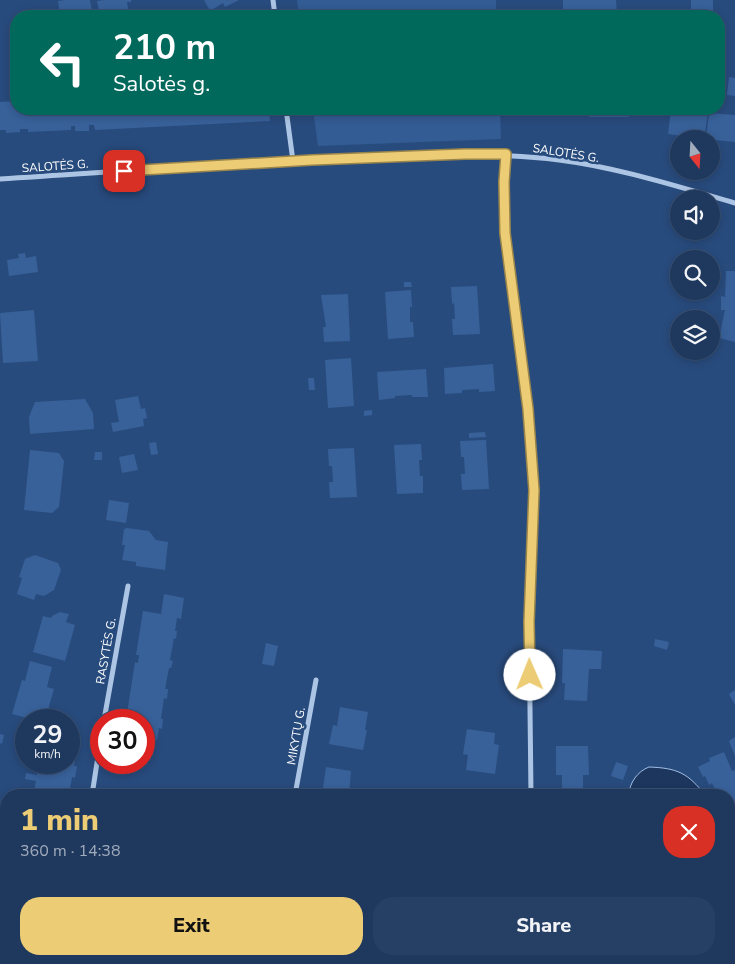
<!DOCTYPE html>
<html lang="en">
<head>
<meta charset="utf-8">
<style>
	:root { --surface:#1e385e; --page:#263f64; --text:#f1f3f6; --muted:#a1acbc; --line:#3c5273; --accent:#eccc74 }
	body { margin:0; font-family:"Nunito Sans",sans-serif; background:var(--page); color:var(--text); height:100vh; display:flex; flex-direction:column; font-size:19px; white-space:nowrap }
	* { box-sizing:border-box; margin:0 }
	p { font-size:16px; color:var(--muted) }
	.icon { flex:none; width:28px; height:28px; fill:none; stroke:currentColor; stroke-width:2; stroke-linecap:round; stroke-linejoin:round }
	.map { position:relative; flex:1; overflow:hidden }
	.panel { position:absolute; left:0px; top:789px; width:735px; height:176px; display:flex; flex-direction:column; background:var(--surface); border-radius:20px 20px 0 0; box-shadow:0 2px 8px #0003,0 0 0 1px var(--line) }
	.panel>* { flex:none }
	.top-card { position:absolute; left:10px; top:10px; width:715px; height:105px; border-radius:20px; box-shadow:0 2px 8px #0003,0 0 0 1px var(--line); background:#00695c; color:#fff; overflow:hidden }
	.needle { width:32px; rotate:162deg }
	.controls { position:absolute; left:670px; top:130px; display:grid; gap:10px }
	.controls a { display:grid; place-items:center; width:50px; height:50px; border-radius:50%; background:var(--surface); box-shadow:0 2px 8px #0003,0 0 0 1px var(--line); font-size:25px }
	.speed { position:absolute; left:15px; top:709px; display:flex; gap:10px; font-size:25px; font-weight:700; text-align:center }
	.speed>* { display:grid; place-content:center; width:65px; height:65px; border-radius:50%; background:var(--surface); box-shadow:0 2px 8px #0003,0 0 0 1px var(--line); line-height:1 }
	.speed small { font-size:12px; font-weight:400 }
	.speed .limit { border:8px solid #d22; background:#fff; color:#111 }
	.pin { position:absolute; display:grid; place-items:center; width:42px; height:42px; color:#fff; margin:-21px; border-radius:10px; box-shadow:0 2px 8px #0006 }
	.me { position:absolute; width:55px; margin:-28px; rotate:359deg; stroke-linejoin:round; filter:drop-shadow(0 0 4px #0008) }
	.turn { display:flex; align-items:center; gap:18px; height:105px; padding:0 20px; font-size:22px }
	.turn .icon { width:65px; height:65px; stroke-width:2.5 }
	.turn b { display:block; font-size:35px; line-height:42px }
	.round { display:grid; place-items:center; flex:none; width:52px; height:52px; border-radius:20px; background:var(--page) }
	.summary { display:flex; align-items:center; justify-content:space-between; height:85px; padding:0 20px }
	h1 { font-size:30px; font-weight:800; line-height:38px; color:var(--accent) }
	.primary-button { display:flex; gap:10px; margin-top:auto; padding:10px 20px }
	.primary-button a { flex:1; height:58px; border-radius:20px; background:var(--accent); color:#111; font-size:20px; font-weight:800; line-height:58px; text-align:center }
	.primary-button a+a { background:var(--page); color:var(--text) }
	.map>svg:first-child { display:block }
</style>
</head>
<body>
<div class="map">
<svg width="735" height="964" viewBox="0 0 735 964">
	<rect width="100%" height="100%" fill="#284b7d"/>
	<path fill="#335c94" d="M297 0H496V16H299Z
		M313 109H500L501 139 318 146Z
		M735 886V954L733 964H718L714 959H729V892Z"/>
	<path fill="#1c365e" stroke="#a2bfe5" d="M649 767C677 768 688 773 705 795H629C629 783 638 771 649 767Z"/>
	<path fill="#38619a" d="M65 0H90L93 16H60L58 1Z
		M104 0H131V2H127L129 15 100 16 97 1Z
		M204 0H239L225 7 223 3 210 11Z
		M563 0H616L617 16H563Z
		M691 0H713V16H691Z
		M729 77 735 78V96L727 95Z
		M16 101V109H269L270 121 95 130 94 125H89V131H75V126H71V130L28 132V129H20V132L6 133V130H0V102Z
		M588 109H629V117H589Z
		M671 109 708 112 704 139 668 134Z
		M709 113 735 115V142L706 139Z
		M25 253 26 258 36 256 38 272 9 276 7 260 19 258 18 254Z
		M726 271H735V342L719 338 725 310H721V296L725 297Z
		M404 282H411L412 287H404Z
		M477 286 480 334 453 335 452 319H455L454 303 452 304 451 287Z
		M411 290 412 307H410V322H413L414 337 388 339 385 292Z
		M348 294 350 341 324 342 323 327H326L321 295Z
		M34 310 38 361 3 363 0 313Z
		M351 358 354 406 328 408 325 360Z
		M493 364 495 391 479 392V389L462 390V393L445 394 444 368Z
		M426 369 428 397H412V395L395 396V398L379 400 377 372Z
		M308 378H314L315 390H309Z
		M138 396 141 409 145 408 147 418 143 419 144 426 113 432 111 423 119 422 115 400Z
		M85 399 93 413 94 429 30 434 29 417 35 402Z
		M372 410V415L364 416V411Z
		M485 432 486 437 469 438V433Z
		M486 440 489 489 462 490 461 474H465L464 457H461L460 441Z
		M156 442 158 454 151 455 149 443Z
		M421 444 422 460H419L420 476H423V493L397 494 394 445Z
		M354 448 357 497 330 498 329 482H333L332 466H329L328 449Z
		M30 450 59 453 64 461 59 507 52 513 24 510Z
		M95 452H102V460H94Z
		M134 454 138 470 122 473 119 457Z
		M109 500 129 503 126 523 106 520Z
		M127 528 149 531 156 540 168 542 165 570 136 566V562L122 560 125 545H122L124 529Z
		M35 555 58 563 61 570 54 590 44 596 36 594 34 600 17 594 22 578 19 577 25 559Z
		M164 594 184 598 181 619 177 618 175 631H177L176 639 174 638 170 660 173 661 171 668H169L165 689H168L167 699 164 698 161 719H163L162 729 159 728 157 740 147 739 144 741V720H122L123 713H127L135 662 138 663 139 655H136L143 611 161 614Z
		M60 612 69 614 66 622 75 625 65 661 33 652 43 616 51 618 52 616Z
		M655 639 669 642 667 650 654 646Z
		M266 643 278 646 274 666 262 664Z
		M563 649 602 651 601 669H589L587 701 564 700 565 683H562Z
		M30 661 52 667 47 687 54 689 45 720H34L12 714 22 680 25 681Z
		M735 690V705L729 694Z
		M340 707 368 712 365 730H367L363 750 329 744 333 725 337 726Z
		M467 729 495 733 494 744 499 745 495 774 466 770 468 755 463 754Z
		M0 734 4 735 2 744 0 743Z
		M735 737V756L729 741Z
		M556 746H588L589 775H583V795H562V775H556Z
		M69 752 76 754 74 766H77L75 778 72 777 69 795H33L36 781 25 779 26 773 37 775V770L35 769 36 762H69Z
		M724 752 732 771 735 770V836L729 818V795H718L712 783 709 785 705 776 703 777 698 767 710 761 709 758Z
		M616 762 628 766 623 780 611 776Z
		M326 767 351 771 349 795H322Z
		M0 904 6 906V944L1 943V940L0 939Z
		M87 959H121L120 961H122V964H86Z
		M307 959H331L328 964H306Z
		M367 959H392L391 964H366Z
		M556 959H586V964H556Z
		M470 961H492V964H469Z"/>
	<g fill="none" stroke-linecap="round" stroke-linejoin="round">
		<path stroke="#adc5e4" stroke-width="5" d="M273 0 275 16
			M286 109 293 161
			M506 154 504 182 505 233 528 409 534 490 529 622 531 795
			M0 179C114 172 229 163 344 159 416 156 487 151 559 160 616 167 679 187 735 203
			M104 720 128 586
			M92 795 101 737
			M295 795 316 680
			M729 877 735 871
			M534 959V964
			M64 964 65 959
			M266 964 267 959
			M648 964 653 959"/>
	</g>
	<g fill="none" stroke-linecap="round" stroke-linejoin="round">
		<g stroke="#99854b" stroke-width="12">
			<path id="route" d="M124 171 312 160 465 154H506L504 182 505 233 528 409 534 490 529 622 530 675"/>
		</g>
		<use href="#route" stroke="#eccc74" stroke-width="9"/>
	</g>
	<g text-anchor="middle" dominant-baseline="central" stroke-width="5" stroke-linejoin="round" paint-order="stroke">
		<g font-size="12" fill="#fff" stroke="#284b7d">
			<text transform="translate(566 153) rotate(9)">SALOTĖS G.</text>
			<text transform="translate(55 166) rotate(-4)">SALOTĖS G.</text>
			<text transform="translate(106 651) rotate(-80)">RASYTĖS G.</text>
			<text transform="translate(296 736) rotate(-80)">MIKYTŲ G.</text>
		</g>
	</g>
</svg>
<div class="controls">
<a><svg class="needle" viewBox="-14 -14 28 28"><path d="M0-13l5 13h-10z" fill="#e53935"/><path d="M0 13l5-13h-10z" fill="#a1acbc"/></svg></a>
<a><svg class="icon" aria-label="sound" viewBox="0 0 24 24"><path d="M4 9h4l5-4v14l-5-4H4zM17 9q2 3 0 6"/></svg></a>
<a><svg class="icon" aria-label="search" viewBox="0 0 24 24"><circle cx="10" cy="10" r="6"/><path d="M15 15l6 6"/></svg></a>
<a><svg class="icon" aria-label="layers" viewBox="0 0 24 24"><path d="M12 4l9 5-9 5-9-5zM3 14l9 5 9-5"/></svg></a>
</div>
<div class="speed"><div>29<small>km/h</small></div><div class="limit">30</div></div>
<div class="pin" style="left:124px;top:171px;background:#d93025"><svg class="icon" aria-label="arrive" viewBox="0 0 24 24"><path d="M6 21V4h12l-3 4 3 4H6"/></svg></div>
<svg class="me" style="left:530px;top:675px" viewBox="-20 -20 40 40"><circle r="19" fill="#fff"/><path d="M0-13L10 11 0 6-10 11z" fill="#eccc74"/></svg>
<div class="top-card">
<div class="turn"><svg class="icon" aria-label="left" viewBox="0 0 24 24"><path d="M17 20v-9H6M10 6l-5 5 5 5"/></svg><div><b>210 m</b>Salotės g.</div></div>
</div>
<section class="panel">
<div class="summary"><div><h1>1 min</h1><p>360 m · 14:38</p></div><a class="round" style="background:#d93025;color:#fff"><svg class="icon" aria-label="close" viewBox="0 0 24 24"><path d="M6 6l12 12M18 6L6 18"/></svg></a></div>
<div class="primary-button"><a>Exit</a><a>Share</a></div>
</section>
</div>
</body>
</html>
